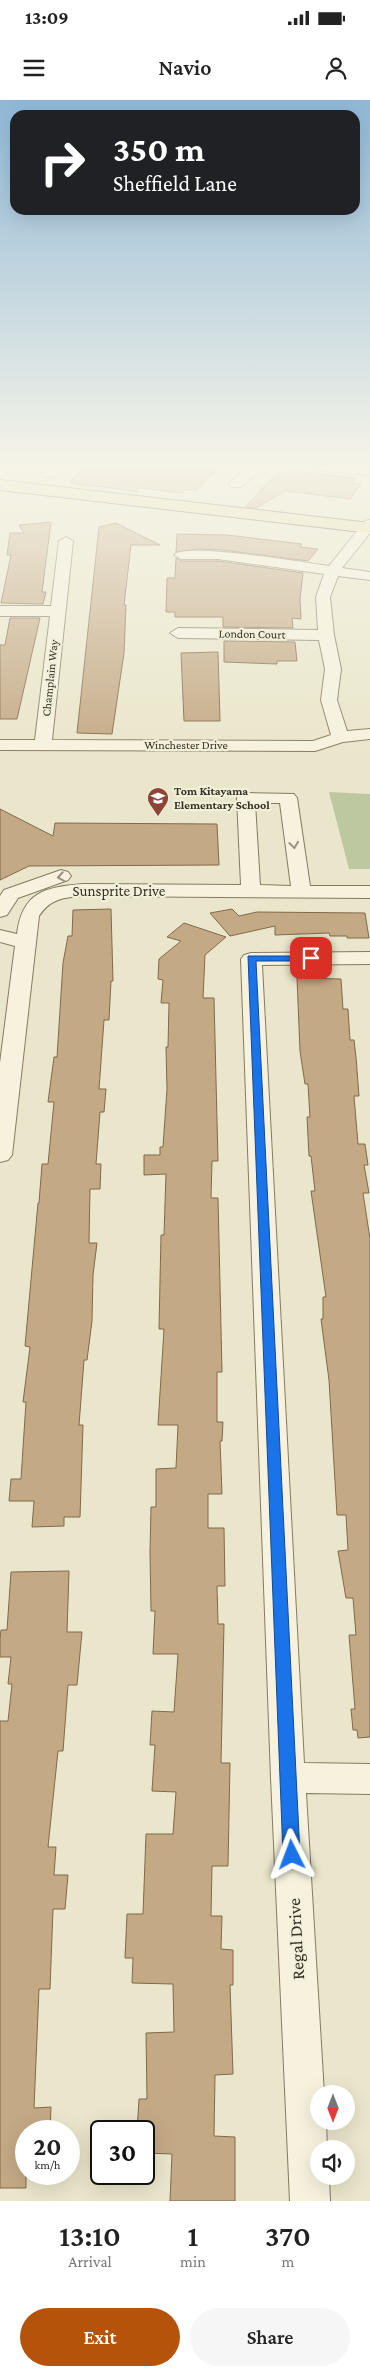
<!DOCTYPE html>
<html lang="en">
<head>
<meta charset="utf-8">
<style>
	:root { --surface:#fff; --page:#f6f6f6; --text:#222; --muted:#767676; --accent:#b45309 }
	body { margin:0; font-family:"Crimson Pro",serif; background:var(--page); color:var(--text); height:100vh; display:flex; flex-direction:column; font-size:19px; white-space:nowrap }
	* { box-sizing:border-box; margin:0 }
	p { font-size:16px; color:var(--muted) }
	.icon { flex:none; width:28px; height:28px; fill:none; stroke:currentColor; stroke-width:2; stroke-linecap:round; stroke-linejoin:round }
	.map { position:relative; height:2101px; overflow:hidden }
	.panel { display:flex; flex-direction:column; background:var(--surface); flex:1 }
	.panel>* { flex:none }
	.top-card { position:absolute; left:10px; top:10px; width:350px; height:105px; border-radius:15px; box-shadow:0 5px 20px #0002; background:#202124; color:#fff; overflow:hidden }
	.needle { width:32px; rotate:180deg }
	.fabs { position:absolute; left:310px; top:1985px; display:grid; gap:10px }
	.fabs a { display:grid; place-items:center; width:45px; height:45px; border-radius:50%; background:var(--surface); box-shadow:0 5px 20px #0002; font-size:25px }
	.speed { position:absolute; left:15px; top:2020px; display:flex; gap:10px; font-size:25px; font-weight:700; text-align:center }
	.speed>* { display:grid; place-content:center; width:65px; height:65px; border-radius:50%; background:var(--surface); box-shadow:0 5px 20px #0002; line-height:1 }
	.speed small { font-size:12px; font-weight:400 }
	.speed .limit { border:2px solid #111; border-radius:8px; background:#fff; color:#111 }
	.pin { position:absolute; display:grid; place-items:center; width:42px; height:42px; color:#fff; margin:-21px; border-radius:10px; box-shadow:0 2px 8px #0006 }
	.me { position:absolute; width:55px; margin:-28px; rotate:357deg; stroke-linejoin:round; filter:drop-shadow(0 0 4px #0008) }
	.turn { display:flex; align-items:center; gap:18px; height:105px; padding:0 20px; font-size:22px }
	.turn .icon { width:65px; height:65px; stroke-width:2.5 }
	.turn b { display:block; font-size:35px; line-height:42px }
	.eta { display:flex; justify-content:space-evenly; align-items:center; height:85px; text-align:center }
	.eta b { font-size:30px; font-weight:600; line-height:35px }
	.cta { display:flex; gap:10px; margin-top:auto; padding:10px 20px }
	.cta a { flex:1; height:58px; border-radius:30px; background:var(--accent); color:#fff; font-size:20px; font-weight:600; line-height:58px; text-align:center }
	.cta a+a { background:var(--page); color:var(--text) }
	.status { display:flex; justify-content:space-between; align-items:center; height:35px; padding:0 25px; background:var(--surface); direction:ltr }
	.status svg { height:14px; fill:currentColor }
	header { display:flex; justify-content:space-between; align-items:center; height:65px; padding:0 20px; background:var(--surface); font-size:22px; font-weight:600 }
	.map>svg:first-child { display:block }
</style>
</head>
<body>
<div class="status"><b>13:09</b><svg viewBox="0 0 49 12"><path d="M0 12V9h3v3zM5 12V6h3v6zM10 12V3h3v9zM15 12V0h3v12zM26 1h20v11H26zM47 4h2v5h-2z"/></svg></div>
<header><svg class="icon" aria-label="menu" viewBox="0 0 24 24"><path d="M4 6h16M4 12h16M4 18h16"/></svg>Navio<svg class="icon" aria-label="person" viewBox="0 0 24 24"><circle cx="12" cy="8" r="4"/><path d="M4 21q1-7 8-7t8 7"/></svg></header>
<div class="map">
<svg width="370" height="2101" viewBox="0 0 370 2101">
	<rect width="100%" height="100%" fill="#eae6cb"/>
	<path fill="#bdc8a0" d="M329 692 370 694V769H349Z"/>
	<path fill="#c4a985" stroke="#82694a" d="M86 366H221L197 390 186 389 182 393 140 388 137 391 69 383Z
		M292 371 355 378 352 383 361 384 350 399 285 391 256 408 245 407 277 373 289 374Z
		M51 422 42 492H46L43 504 1 503 11 455H7L10 433H24L19 425Z
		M116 423 160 445H131L124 505H126L124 553 112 634 77 633 99 427Z
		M177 434 227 435 302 444 300 447 318 449 308 461 222 450 199 449 176 452Z
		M176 458 181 461H218L303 473 300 499 301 519 292 518 293 528 223 527V517H175V512H166L167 478H175Z
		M10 518H40L17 619H0V545H5Z
		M224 541 295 542 297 561H277V564L224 562Z
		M218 552 220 621H184L181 553Z
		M0 709 53 736 55 723 217 724 219 765 29 766 0 780Z
		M111 809 113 881H111L109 920H104L99 989H106L104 1012H100L96 1064H101L100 1089H90L89 1143H97L93 1175 92 1221 87 1260H84L79 1325H83L80 1417H64V1426L32 1427 34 1401H9L11 1379H21L26 1302H23L30 1247 25 1246 38 1103H39L42 1064H48L54 1002H48L54 957H57L63 863 68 836H72L73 810Z
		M232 809 239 816 257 812 365 813 369 838H347V836H330L329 833 275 835V826L230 836 210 813Z
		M184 823 226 837 205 855 203 898H214L218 1061H212L211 1098H218L222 1272H217V1322H223L222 1341H220L222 1394H208V1428H224L225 1486H217L218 1524H224L221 1663H230L228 1766H212L211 1816H222L221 1849 233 1850V1885H230L233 1974 215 1975 214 2036 235 2037V2101H170L172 2054 144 2053V2031H137L139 1999H147L146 1933 174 1932 173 1884 132 1883 133 1858H125L127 1814H143L146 1734H173L176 1692 152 1691 155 1645H150L152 1611 174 1612 178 1554H153L155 1511H151L150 1452 151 1407H156V1369L176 1368 178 1325H158L164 1229H159L161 1135H164L166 1074 144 1075V1055H160V1047H163L167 989 166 947H168L169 903H161L163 880 158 879 159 859 181 841 167 837Z
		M297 878 341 879 343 909H348L350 940H354L356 957 359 996H354L358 1044H365L368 1065H364L369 1093H363L370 1139V1637L358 1638 357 1630H353L351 1609H355L349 1535H356L353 1498H346L338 1451 348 1450 346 1415H337L329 1280 321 1219H323V1197H326L311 1091H315L311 1056H309L307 1017H310L308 984H305L300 951Z
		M69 1471 67 1532H82L77 1585H68L63 1651H58L48 1747H56L54 1775H68L65 1809H53L50 1889H39L34 2008 51 2007 50 2031H26V2088H0V1621H8L12 1584H8L11 1557H0V1539L1 1530H7L11 1472Z"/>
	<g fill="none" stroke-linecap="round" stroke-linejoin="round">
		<g stroke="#857a61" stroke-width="2">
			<path id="minor" d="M51 366H64L53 377H43L42 374Z
				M252 366H266L241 387H231L230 384 231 381Z
				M311 366 370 367V375L317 370Z
				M370 420V433L342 468 370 472V480L338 476 330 497 334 535 341 569 337 600 347 631 370 629V639L343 642 315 651 0 650V640H35L50 516H0V506H51L59 441 66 437 73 441 52 640 313 641 331 635 321 600 325 569 319 540 178 538 170 533 178 528 318 530 316 497 324 474 218 459H181L174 455C184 442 307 463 329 466L365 421Z
				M246 693 294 694 297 698 310 786H370V798L83 796C64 797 50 799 39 816L12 1055 8 1060 0 1062V963L15 846 0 842V830L17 834C22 792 45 787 83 784L241 785 237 698 240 694ZM255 703H280L291 786 260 785Z
				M61 770 68 772 71 776 68 780 18 798 7 815 0 817V796L4 790Z
				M370 852V864L262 865 304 1663 370 1664V1694L306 1693 324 1994H319V2021H326L327 2049H319V2076H329L330 2101H290L271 1678 241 859 244 855 251 853Z"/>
		</g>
		<g stroke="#544834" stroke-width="2">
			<path id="major" d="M0 380 370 423V433L0 390Z"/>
		</g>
		<use href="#minor" fill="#f6f2de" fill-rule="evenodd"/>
		<use href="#major" fill="#e8dea8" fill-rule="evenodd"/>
	</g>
	<defs><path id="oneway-chevron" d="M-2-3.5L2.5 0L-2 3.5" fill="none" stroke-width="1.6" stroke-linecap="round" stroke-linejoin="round" transform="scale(1.25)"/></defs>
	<g stroke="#979180">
		<use href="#oneway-chevron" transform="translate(294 745) rotate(82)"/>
		<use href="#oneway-chevron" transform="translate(61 777) rotate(170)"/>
	</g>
	<linearGradient id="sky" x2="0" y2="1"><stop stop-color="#8fb8d7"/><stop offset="0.55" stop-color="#f6f4e8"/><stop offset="1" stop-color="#f6f4e8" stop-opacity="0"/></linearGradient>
	<rect width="370" height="660" fill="url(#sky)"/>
	<path fill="#1a73e8" stroke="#114b97" d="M248 856H311L316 858 311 861H256L300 1755 298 1760 292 1763 286 1760 283 1755Z"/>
	<defs>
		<g id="school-pin" transform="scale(1.125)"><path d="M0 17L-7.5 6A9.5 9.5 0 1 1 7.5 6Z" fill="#8e4538" stroke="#f2efda"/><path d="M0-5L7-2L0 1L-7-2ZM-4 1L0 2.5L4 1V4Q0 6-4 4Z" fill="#fff"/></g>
	</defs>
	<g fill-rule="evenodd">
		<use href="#school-pin" x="158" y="698"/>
	</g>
	<g text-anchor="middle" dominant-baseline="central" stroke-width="4.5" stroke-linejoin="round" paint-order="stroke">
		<g font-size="12" fill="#383023" stroke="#f2efda">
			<text transform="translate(252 534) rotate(1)">London Court</text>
			<text transform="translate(50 578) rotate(-84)">Champlain Way</text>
			<text x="186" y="645">Winchester Drive</text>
		</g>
		<g font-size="12" font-weight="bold" fill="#383023" stroke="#f2efda" text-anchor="start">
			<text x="174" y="691">Tom Kitayama<tspan x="174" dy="14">Elementary School</tspan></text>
		</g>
		<g font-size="15" fill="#383023" stroke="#f2efda">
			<text x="119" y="791">Sunsprite Drive</text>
		</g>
		<g font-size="18" fill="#383023" stroke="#f2efda">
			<text transform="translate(296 1839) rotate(-93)">Regal Drive</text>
		</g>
	</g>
</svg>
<div class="fabs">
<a><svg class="needle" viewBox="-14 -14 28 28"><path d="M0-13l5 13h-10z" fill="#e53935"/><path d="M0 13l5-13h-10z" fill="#767676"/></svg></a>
<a><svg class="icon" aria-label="sound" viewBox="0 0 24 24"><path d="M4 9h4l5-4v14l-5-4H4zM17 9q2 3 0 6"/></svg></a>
</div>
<div class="speed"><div>20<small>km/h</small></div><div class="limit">30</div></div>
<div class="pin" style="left:311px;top:858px;background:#d93025"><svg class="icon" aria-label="arrive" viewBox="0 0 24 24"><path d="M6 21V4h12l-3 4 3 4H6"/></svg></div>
<svg class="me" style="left:292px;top:1755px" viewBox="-20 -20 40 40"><path d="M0-17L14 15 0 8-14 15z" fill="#1a73e8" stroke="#fff" stroke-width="4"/></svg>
<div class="top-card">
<div class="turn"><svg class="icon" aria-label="right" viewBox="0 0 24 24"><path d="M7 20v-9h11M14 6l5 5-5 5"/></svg><div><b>350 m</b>Sheffield Lane</div></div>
</div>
</div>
<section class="panel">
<div class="eta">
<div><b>13:10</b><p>Arrival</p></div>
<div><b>1</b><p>min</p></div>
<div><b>370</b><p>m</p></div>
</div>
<div class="cta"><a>Exit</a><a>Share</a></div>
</section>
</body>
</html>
